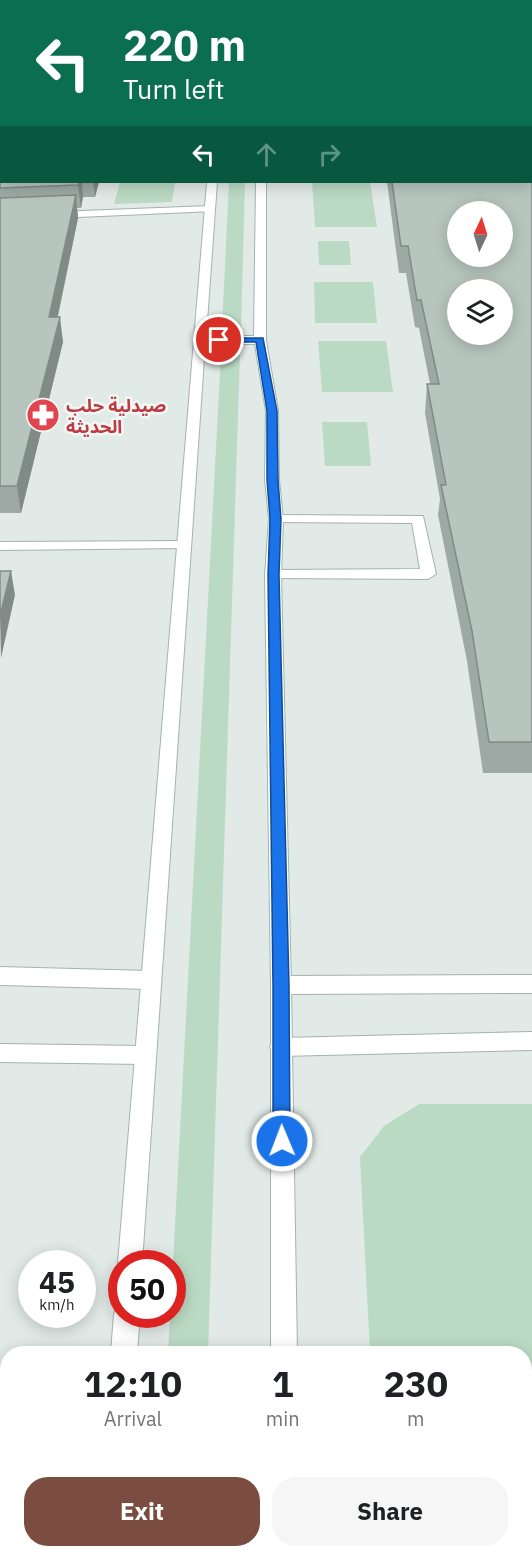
<!DOCTYPE html>
<html lang="en">
<head>
<meta charset="utf-8">
<style>
	:root { --surface:#fff; --page:#f6f6f6; --text:#202124; --muted:#757577; --accent:#7a4d40 }
	body { margin:0; font-family:"IBM Plex Sans","Noto Sans Arabic",sans-serif; background:var(--page); color:var(--text); height:100vh; display:flex; flex-direction:column; font-size:22px; white-space:nowrap }
	* { box-sizing:border-box; margin:0 }
	p { font-size:20px; color:var(--muted) }
	.icon { flex:none; width:33px; height:33px; fill:none; stroke:currentColor; stroke-width:2; stroke-linecap:round; stroke-linejoin:round }
	.map { position:relative; flex:1; overflow:hidden }
	.drawer { position:absolute; left:0px; top:1346px; width:532px; height:212px; display:flex; flex-direction:column; background:var(--surface); border-radius:24px 24px 0 0; box-shadow:0 3px 15px #0003 }
	.drawer>* { flex:none }
	.top-card { position:absolute; left:0px; top:0px; width:532px; height:183px; box-shadow:0 3px 15px #0003; background:#0b6e4f; color:#fff; overflow:hidden }
	.needle { width:39px; rotate:4deg }
	.buttons { position:absolute; left:447px; top:201px; display:grid; gap:12px }
	.buttons a { display:grid; place-items:center; width:66px; height:66px; border-radius:50%; background:var(--surface); box-shadow:0 3px 15px #0003; font-size:30px }
	.speed { position:absolute; left:18px; top:1250px; display:flex; gap:12px; font-size:30px; font-weight:700; text-align:center }
	.speed>* { display:grid; place-content:center; width:78px; height:78px; border-radius:50%; background:var(--surface); box-shadow:0 3px 15px #0003; line-height:1 }
	.speed small { font-size:15px; font-weight:400 }
	.speed .limit { border:9px solid #d22; background:#fff; color:#111 }
	.pin { position:absolute; display:grid; place-items:center; width:51px; height:51px; color:#fff; margin:-26px; border:3px solid #fff; border-radius:50%; box-shadow:0 2px 6px #0007 }
	.me { position:absolute; width:66px; margin:-33px; rotate:359deg; stroke-linejoin:round; filter:drop-shadow(0 0 4px #0008) }
	.turn { display:flex; align-items:center; gap:21px; height:126px; padding:0 24px; font-size:27px }
	.turn .icon { width:78px; height:78px; stroke-width:2.5 }
	.turn b { display:block; font-size:42px; line-height:51px }
	.lanes { display:flex; align-items:center; height:57px; padding:0 24px; background:#0003; justify-content:center; gap:30px; direction:ltr }
	.lanes .off { opacity:.35 }
	.eta { display:flex; justify-content:space-evenly; align-items:center; height:102px; text-align:center }
	.eta b { font-size:36px; font-weight:800; line-height:42px }
	.primary-button { display:flex; gap:12px; margin-top:auto; padding:12px 24px }
	.primary-button a { flex:1; height:69px; border-radius:24px; background:var(--accent); color:#fff; font-size:24px; font-weight:800; line-height:69px; text-align:center }
	.primary-button a+a { background:var(--page); color:var(--text) }
	.map>svg:first-child { display:block }
</style>
</head>
<body>
<div class="map">
<svg width="532" height="1556" viewBox="0 0 532 1556">
	<rect width="100%" height="100%" fill="#e1eae6"/>
	<path fill="#bbdac4" d="M292 0H532V35L531 2Z
		M120 182H175L172 202 114 204Z
		M229 182H245L241 328H222Z
		M312 182H370L377 227H315Z
		M318 241H349L351 265H319Z
		M314 282H373L377 323H315Z
		M318 341H386L393 392H322Z
		M221 353H240L208 1353H168L170 1314H172L173 1264Z
		M322 422H367L371 466H325Z
		M419 1104H532V1556H381V1550H525V1353H370L360 1157 384 1126Z
		M0 1403H7V1530H0Z"/>
	<g fill="none" stroke-linecap="round" stroke-linejoin="round">
		<g stroke="#a4b2ad" stroke-width="2">
			<path id="minor" d="M210 206 215 209 214 211 56 218 51 215 56 212Z
				M276 515 423 516 436 574 428 579 268 578 265 575 268 572 273 570 420 569 412 523 271 522 269 519 271 516Z
				M183 541 188 542 190 545 188 548 0 550V542Z
				M532 975V993L281 994 274 991 271 985 274 979 281 976Z
				M532 1032V1050L281 1056 273 1054 270 1047 273 1040 281 1038Z"/>
		</g>
		<g stroke="#a4b2ad" stroke-width="2">
			<path id="tertiary" d="M0 967 149 971 156 974 159 980 156 986 149 989 0 985Z
				M0 1044 144 1046 152 1048 155 1055 152 1062 144 1064 0 1062Z"/>
		</g>
		<g stroke="#a1b5ae" stroke-width="2">
			<path id="secondary" d="M229 0H237V2H229Z
				M257 0H265V2H257Z
				M531 51H532V55H531Z
				M207 182H217L206 336H254L256 182H266V340L278 411 279 480 283 519 281 575 291 985 297 1353H271V985L265 575 269 519 265 480 266 411 255 344H205L142 1263H122V1272L118 1263Z
				M122 1304V1314H140L137 1353H111L114 1314 118 1305Z
				M98 1550H126L125 1556H97Z
				M273 1550H301V1556H273Z"/>
		</g>
		<use href="#minor" fill="#fff" fill-rule="evenodd"/>
		<use href="#tertiary" fill="#fff" fill-rule="evenodd"/>
		<use href="#secondary" fill="#fff" fill-rule="evenodd"/>
	</g>
	<path fill="#9da9a4" d="M0 0H159V2H2V182H99L95 197H83L81 208H77L78 218 58 317 63 342 21 513H0Z
		M532 59V773H483L467 661 438 515 440 499 425 413 427 384H430L419 328 415 327 406 273H399L387 182H531Z"/>
	<path fill="#808a86" d="M79 182H82L83 197 81 208 78 185Z
		M93 182H99L95 197Z
		M76 195 78 218 52 342 49 317Z
		M60 317 63 342 21 513 17 486Z
		M11 571 15 595 1 658 0 616Z"/>
	<path fill="#b7c5bf" stroke="#808a86" stroke-width="1.5" fill-rule="evenodd" d="M0 0H158V2H2V182H79L78 185 0 188V31H1V24H0Z
		M531 59H532V742H489L472 631 441 485H446L427 384H439L421 300H417L408 246H401L392 182H531ZM458 212H502V256H458ZM458 290H502V334H458Z
		M76 195 49 317H60L17 486H0V198Z
		M0 571H11L0 616Z"/>
	<path fill="#1a73e8" stroke="#114b97" stroke-width="1.5" d="M216 338H263L277 411 278 480 281 519 279 575 289 986 290 1141 288 1147 282 1149 276 1147 273 1141V986L268 575 270 519 267 480V411L256 342H216Z"/>
	<defs>
		<g id="pharmacy-disc" transform="scale(1.725)"><circle r="9.5" fill="#e0444e" stroke="#f1f7f4"/><path d="M-2-6h4v4h4v4h-4v4h-4v-4h-4v-4h4Z" fill="#fff"/></g>
	</defs>
	<g fill-rule="evenodd">
		<use href="#pharmacy-disc" x="43" y="415"/>
	</g>
	<g text-anchor="middle" dominant-baseline="central" stroke-width="5" stroke-linejoin="round" paint-order="stroke">
		<g font-size="18" font-weight="bold" fill="#be3a42" stroke="#f1f7f4" text-anchor="start">
			<text x="66" y="405">صيدلية حلب<tspan x="66" dy="21">الحديثة</tspan></text>
		</g>
	</g>
</svg>
<div class="buttons">
<a><svg class="needle" viewBox="-14 -14 28 28"><path d="M0-13l5 13h-10z" fill="#e53935"/><path d="M0 13l5-13h-10z" fill="#757577"/></svg></a>
<a><svg class="icon" aria-label="layers" viewBox="0 0 24 24"><path d="M12 4l9 5-9 5-9-5zM3 14l9 5 9-5"/></svg></a>
</div>
<div class="speed"><div>45<small>km/h</small></div><div class="limit">50</div></div>
<div class="pin" style="left:219px;top:340px;background:#d93025"><svg class="icon" aria-label="arrive" viewBox="0 0 24 24"><path d="M6 21V4h12l-3 4 3 4H6"/></svg></div>
<svg class="me" style="left:282px;top:1141px" viewBox="-20 -20 40 40"><circle r="17" fill="#1a73e8" stroke="#fff" stroke-width="3"/><path d="M0-11L8 9 0 5-8 9z" fill="#fff"/></svg>
<div class="top-card">
<div class="turn"><svg class="icon" aria-label="left" viewBox="0 0 24 24"><path d="M17 20v-9H6M10 6l-5 5 5 5"/></svg><div><b>220 m</b>Turn left</div></div>
<div class="lanes"><svg class="icon" aria-label="left" viewBox="0 0 24 24"><path d="M17 20v-9H6M10 6l-5 5 5 5"/></svg><svg class="icon off" aria-label="ahead" viewBox="0 0 24 24"><path d="M12 20V5M6 11l6-6 6 6"/></svg><svg class="icon off" aria-label="right" viewBox="0 0 24 24"><path d="M7 20v-9h11M14 6l5 5-5 5"/></svg></div>
</div>
<section class="drawer">
<div class="eta">
<div><b>12:10</b><p>Arrival</p></div>
<div><b>1</b><p>min</p></div>
<div><b>230</b><p>m</p></div>
</div>
<div class="primary-button"><a>Exit</a><a>Share</a></div>
</section>
</div>
</body>
</html>
